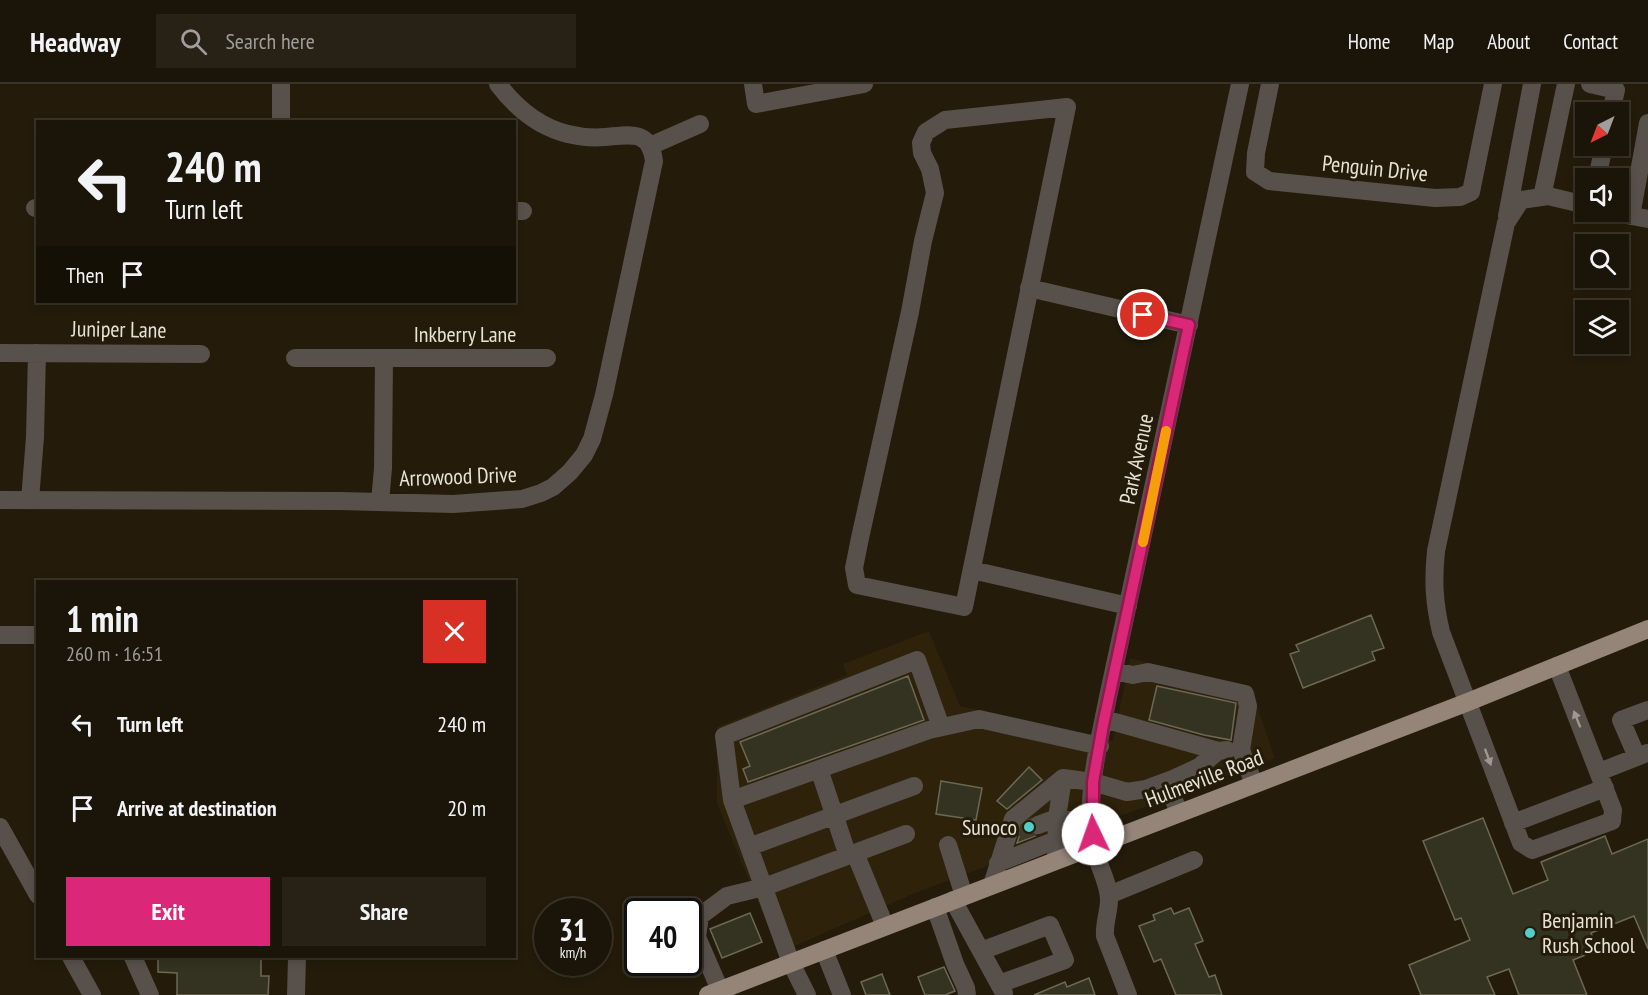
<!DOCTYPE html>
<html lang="en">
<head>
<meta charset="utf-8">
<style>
	:root { --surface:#1b1408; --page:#282116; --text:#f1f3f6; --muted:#a09e9c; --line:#393329; --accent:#db2777 }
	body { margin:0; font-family:"PT Sans Narrow",sans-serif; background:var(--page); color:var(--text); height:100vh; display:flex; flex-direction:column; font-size:22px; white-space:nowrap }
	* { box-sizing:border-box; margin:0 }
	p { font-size:20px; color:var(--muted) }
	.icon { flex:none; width:33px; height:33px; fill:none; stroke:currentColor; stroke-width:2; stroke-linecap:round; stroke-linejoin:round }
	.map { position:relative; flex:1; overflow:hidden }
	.details { position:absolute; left:36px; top:496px; width:480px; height:378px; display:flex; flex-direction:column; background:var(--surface); border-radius:0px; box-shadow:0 3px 9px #0003,0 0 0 2px var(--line) }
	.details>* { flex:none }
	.hud { position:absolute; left:36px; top:36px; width:480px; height:183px; border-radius:0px; box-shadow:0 3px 9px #0003,0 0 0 2px var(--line); background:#1b1408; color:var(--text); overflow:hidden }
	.needle { width:39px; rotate:222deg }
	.fabs { position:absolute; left:1575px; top:18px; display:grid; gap:12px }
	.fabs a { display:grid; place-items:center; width:54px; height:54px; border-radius:0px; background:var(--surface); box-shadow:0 3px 9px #0003,0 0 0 2px var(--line); font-size:30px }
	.speed { position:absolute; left:534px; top:814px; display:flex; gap:12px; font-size:30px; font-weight:700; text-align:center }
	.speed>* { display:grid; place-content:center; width:78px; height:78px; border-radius:50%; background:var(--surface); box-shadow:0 3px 9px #0003,0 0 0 2px var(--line); line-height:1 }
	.speed small { font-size:15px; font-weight:400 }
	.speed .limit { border:3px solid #111; border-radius:9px; background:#fff; color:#111 }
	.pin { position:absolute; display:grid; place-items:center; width:51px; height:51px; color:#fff; margin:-26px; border:3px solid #fff; border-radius:50%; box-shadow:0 2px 6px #0007 }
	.me { position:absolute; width:66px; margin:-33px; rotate:357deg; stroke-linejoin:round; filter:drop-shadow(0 0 4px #0008) }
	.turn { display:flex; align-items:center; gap:21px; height:126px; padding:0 30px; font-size:27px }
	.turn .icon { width:78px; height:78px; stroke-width:2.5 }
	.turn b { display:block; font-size:42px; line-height:51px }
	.then { display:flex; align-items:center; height:57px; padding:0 30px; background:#0003; gap:12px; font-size:22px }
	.round { display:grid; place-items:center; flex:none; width:63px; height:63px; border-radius:0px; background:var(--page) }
	.head { display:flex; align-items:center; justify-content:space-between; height:102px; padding:0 30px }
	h1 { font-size:36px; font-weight:800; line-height:45px }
	.primary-button { display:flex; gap:12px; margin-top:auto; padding:12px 30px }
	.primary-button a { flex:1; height:69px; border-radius:0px; background:var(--accent); color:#fff; font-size:24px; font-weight:800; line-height:69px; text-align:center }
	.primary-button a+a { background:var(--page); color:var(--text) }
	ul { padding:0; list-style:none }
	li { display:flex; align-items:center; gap:18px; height:84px; padding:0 30px }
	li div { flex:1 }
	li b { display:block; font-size:22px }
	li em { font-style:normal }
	header { display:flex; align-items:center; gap:36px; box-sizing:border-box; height:84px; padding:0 30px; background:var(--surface); border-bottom:2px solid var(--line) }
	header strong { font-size:28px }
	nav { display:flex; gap:33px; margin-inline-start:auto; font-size:21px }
	.search { width:420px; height:54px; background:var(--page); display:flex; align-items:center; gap:15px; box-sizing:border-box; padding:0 21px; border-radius:0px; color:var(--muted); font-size:22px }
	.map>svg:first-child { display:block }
</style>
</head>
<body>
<header>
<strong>Headway</strong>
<div class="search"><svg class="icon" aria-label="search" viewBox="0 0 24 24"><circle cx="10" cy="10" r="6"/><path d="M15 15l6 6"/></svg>Search here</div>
<nav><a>Home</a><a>Map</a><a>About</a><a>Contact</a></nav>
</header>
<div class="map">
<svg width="1648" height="911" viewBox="0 0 1648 911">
	<rect width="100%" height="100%" fill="#241b0a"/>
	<path fill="#2f220b" d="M929 547 960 622 1113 657 1130 574 1245 604 1254 614 1275 674 915 809 779 869 717 719V643L847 591 843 580Z"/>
	<path fill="#343220" stroke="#6b6955" stroke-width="1.5" d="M1371 531 1384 564 1372 568 1375 576 1303 604 1290 570 1299 567 1296 561Z
		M908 592 924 636 748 698 743 685 750 682 740 658Z
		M1157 602 1236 619 1231 656 1204 651 1149 636Z
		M1029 683 1042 696 1007 725 997 717Z
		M941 697 982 704 976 736 936 730Z
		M1483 734 1513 810 1548 796 1541 778 1605 752 1612 770 1648 755V865L1634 832 1591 849 1598 866 1573 876 1587 911H1519L1509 885 1487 893 1495 911H1421L1409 881 1470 856 1461 834 1455 836 1423 757Z
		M1027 739 1028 745 1035 752 1017 759 1023 742Z
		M1171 824 1174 830 1189 824 1203 857 1195 860 1209 893 1215 891 1222 911H1176L1161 875 1154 878 1139 842 1155 836 1153 831Z
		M750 829 762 858 722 874 710 845Z
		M158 873H261V892H269L268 911H177V889L158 888Z
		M944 883 955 907 945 911H925L918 893Z
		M882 890 890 911H866L861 898Z
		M1089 894 1095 911H1034L1065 898 1067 903Z"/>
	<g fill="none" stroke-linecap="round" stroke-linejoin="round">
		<path stroke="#413929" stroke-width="18" stroke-dasharray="18 9" stroke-linecap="butt" d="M1018 748 1038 741"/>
		<path stroke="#58504b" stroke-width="18" d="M753 0 756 20 864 0
			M1270 0 1256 69 1255 88 1269 97 1435 114 1460 113 1471 108 1493 0
			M1590 0 1616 6 1611 28
			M1067 23 964 523 857 501 854 484 860 454 910 228 923 157 935 109 930 85 922 69 921 59 926 48 945 36Z
			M281 38V0
			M650 62 700 40
			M1597 94 1604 62
			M1542 113 1566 0
			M35 124H38
			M514 127H523
			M1610 128 1648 135
			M1507 132 1532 0
			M1631 132 1648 39
			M1029 204 1189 241
			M0 269 201 270
			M295 274H547
			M0 416 340 417 453 420 522 415 541 409 553 403 570 388 584 371 592 355 604 311 654 77C650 45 629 51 605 53 593 54 580 53 568 50 539 43 516 24 498 0
			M30 416 35 353 37 269
			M380 418 383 384 384 274
			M972 486 1128 522
			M0 551H38
			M1557 582 1613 726 1612 737 1532 766 1521 759 1441 548C1434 518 1433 497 1436 467L1506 139 1521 116 1548 112 1586 121
			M1114 587 1133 591 1148 588 1245 610 1248 622 1241 666 1254 700
			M1104 635 1218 667 1227 666
			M1637 673 1621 636 1648 626
			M819 685 848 772
			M1599 688 1647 669
			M1063 694 1057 734 1092 738
			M1167 698 1179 729
			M732 716 724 652 917 576 941 643
			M1513 739 1605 704
			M1038 741 1057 734 1056 776
			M0 743 38 811
			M948 761 964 812
			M749 763 914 702
			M855 769 906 750
			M998 779 1056 756
			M992 801 1013 735 1063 694 1093 698 1127 708 1146 705 1173 695 1199 683 1218 667
			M1109 811 1194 776
			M953 816 1004 909
			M935 823 955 880 966 904 967 911
			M824 866 842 911
			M981 867 1050 841 1065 876 999 900
			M71 873 92 911
			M133 873 150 911
			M720 906 697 853 700 832 727 812 764 803 855 769 885 842
			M296 911 297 873
			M807 911 791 879 732 716 929 646 979 635 1100 662
			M1128 911 1105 852C1104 839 1109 828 1109 816 1109 798 1097 780 1094 763 1084 716 1099 659 1108 613L1240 0"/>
		<path stroke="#958579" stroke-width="18" d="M708 911 1468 618 1648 545"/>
	</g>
	<defs><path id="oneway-solid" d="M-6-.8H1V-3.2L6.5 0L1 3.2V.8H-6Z" transform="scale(1.5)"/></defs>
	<g fill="#a09890">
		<use href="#oneway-solid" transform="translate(1577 635) rotate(-112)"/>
		<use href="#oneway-solid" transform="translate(1488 673) rotate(70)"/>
	</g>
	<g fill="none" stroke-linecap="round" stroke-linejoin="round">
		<g stroke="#8e194d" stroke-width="15">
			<path id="route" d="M1093 750V698L1103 641 1189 241 1143 231"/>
		</g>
		<use href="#route" stroke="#db2777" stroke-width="10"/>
		<path stroke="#f59e0b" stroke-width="10" d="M1143 458 1166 347"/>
	</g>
	<g fill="#53cdc9" stroke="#241b0a" stroke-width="2">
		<circle cx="1029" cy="743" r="6"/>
		<circle cx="1530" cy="849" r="6"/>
	</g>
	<g text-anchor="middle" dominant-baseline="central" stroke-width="6" stroke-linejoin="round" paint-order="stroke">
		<g font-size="22" fill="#e7e1d6" stroke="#241b0a">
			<text transform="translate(1375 84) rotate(6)">Penguin Drive</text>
			<text transform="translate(119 245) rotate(1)">Juniper Lane</text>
			<text x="465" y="250">Inkberry Lane</text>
			<text transform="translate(1136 375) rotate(-78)">Park Avenue</text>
			<text transform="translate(458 392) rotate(-2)">Arrowood Drive</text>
			<text transform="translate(1204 694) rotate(-21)">Hulmeville Road</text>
		</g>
		<g font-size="22" fill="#e7e1d6" stroke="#241b0a" text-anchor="end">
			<text x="1017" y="743">Sunoco</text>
			<text x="1542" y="836" text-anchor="start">Benjamin<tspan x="1542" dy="25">Rush School</tspan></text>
		</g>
	</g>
</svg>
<div class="fabs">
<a><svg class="needle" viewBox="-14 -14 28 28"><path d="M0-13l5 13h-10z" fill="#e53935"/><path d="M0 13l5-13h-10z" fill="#a09e9c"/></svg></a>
<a><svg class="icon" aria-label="sound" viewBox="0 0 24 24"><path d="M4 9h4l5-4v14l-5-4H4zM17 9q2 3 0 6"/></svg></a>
<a><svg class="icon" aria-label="search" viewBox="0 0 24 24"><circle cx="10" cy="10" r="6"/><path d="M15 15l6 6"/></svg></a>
<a><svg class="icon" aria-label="layers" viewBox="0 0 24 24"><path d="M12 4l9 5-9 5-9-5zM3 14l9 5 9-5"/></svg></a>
</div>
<div class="speed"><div>31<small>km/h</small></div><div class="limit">40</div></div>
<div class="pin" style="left:1143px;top:231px;background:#d93025"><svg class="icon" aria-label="arrive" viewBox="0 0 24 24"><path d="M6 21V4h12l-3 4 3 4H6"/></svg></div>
<svg class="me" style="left:1093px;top:750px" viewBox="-20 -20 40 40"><circle r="19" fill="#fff"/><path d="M0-13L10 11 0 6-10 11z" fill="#db2777"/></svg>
<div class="hud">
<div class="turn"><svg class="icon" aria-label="left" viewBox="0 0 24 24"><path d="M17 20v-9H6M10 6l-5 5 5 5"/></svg><div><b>240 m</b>Turn left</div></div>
<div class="then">Then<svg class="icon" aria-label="arrive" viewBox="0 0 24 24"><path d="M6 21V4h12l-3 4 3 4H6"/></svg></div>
</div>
<section class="details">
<div class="head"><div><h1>1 min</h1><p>260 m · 16:51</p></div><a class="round" style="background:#d93025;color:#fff"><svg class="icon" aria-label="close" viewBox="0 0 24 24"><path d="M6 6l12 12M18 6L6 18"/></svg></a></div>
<ul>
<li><svg class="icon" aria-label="left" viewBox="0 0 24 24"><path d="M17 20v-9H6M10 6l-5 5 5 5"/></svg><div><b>Turn left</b></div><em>240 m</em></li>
<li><svg class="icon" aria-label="arrive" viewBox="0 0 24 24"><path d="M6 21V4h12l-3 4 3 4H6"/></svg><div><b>Arrive at destination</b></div><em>20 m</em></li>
</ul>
<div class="primary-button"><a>Exit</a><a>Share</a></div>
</section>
</div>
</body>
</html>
